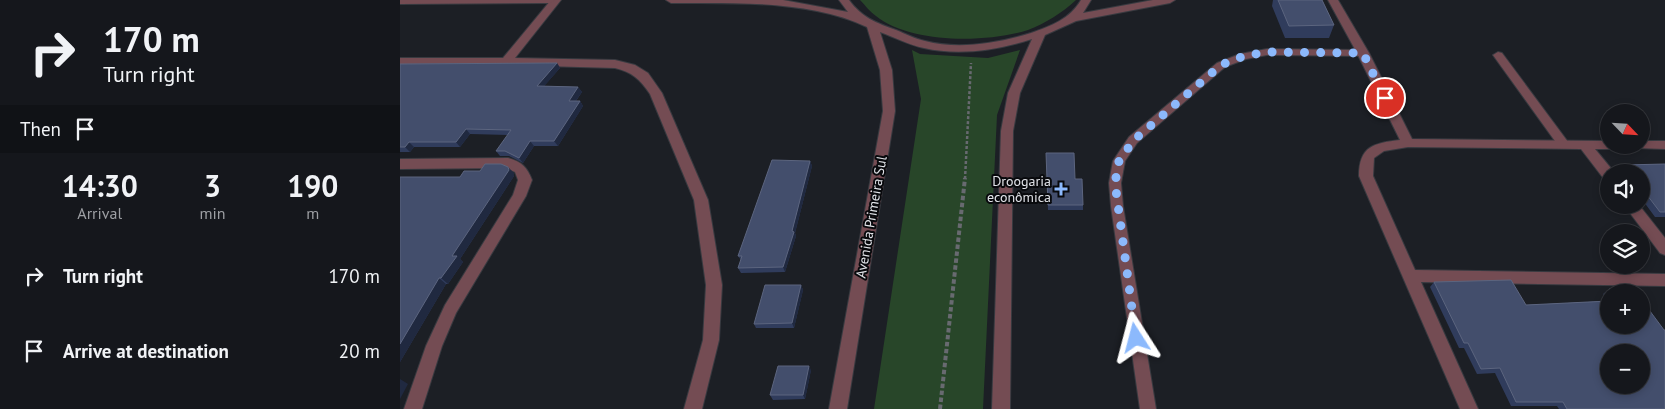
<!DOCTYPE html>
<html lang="en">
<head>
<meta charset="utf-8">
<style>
	:root { --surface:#15171c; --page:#222429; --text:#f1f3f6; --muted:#9d9fa3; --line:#34363b }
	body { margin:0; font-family:"PT Sans",sans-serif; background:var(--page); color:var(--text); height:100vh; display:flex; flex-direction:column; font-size:19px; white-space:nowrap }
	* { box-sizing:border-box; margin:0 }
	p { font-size:16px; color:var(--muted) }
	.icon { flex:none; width:28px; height:28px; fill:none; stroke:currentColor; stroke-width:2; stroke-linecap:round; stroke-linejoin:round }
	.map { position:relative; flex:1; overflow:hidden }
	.panel { display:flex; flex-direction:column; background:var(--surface); width:400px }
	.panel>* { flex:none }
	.banner { background:#15171c; color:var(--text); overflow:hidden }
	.needle { width:32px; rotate:115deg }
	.fabs { position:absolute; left:1200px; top:104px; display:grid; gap:10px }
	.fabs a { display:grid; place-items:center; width:50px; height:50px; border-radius:50%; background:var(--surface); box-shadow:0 2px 8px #0003,0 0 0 1px var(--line); font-size:25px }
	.pin { position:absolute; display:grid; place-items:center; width:42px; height:42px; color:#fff; margin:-21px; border:2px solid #fff; border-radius:50%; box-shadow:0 1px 5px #0007 }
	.me { position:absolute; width:55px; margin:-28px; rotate:351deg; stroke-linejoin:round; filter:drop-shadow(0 0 4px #0008) }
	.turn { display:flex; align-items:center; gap:18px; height:105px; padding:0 20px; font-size:22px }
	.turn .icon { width:65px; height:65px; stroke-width:2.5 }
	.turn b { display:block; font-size:35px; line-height:42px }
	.then { display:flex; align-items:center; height:48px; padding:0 20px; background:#0003; gap:10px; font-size:19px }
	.eta { display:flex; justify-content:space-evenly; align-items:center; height:85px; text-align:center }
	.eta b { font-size:30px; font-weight:700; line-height:35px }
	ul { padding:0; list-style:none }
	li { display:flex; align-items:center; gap:15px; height:75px; padding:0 20px }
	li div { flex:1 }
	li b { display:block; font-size:19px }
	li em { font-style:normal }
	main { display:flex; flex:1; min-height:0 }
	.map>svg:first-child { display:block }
</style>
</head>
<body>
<main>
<section class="panel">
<div class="banner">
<div class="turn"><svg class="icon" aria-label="right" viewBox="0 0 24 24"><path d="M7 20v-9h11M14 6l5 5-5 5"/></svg><div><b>170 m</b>Turn right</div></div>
<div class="then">Then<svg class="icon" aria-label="arrive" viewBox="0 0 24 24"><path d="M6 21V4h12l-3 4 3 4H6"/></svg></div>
</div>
<div class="eta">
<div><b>14:30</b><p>Arrival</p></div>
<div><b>3</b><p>min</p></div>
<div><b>190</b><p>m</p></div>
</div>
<ul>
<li><svg class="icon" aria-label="right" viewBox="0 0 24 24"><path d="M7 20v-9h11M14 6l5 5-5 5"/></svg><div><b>Turn right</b></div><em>170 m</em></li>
<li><svg class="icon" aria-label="arrive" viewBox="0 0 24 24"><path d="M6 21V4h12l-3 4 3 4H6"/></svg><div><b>Arrive at destination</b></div><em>20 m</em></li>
</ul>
</section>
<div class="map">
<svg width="1265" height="409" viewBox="0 0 1265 409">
	<rect width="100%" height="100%" fill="#1c1f25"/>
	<path fill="#284629" d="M460 0H676C662 13 646 23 628 30 587 43 511 44 476 16 470 12 465 5 460 0Z
		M512 50 520 54 588 58 620 50 597 115 583 409H474L521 99Z"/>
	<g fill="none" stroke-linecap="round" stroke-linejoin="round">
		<g stroke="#383a40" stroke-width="2">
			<path id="service" d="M867 49 963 50 968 53 963 56 867 55 846 59 825 67 737 143 725 161 721 183 723 206 756 409H740L711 206 709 183 713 161 729 137 817 63 840 54Z
				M1098 52 1102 53 1168 142 1170 145 1168 148H1160L1093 55Z"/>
		</g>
		<g stroke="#383a40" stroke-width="2">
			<path id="minor" d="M151 0H161L115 58 215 60 235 65 248 73 262 93 308 200 322 285 319 340 302 409H284L303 340 306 285 294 200 250 94C240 79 232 72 215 68L106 65 0 66V58H103Z
				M928 0H938L969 53 1012 139 1209 141V145H1215L1209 149H1195L1214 172H1209V181L1204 179 1181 149 1008 147 984 151 974 158 973 176 1015 270 1265 274V286L1021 282 1078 409H1060L959 176C959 146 974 143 1000 140L957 53Z
				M1241 141H1265V149L1236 148 1235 145H1241Z
				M108 158C122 162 127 167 132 180L126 196 56 313 42 346 22 409H4L26 346 45 305 113 195 118 180 115 172 106 168 0 169V159Z
				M1224 205H1239L1265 238V255L1260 253Z"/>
		</g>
		<g stroke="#383a40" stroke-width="2">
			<path id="tertiary" d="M0 0H155L150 3 0 4Z
				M266 0H383L448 12 439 0H449C462 18 477 23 496 30 506 34 515 39 525 41 559 50 598 43 631 33 651 26 670 19 681 0H691L683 13 753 0H775L770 3 676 21 645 35 620 93 613 131 610 409H592L601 131 608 93 632 39C598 50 559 56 524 48 509 45 494 37 480 32L492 70 495 111 447 409H429L483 111 480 70 467 27C411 0 333 3 271 3Z"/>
		</g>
		<path stroke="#686a70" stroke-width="2.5" stroke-dasharray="3 2" stroke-linecap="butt" d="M565 179 571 63"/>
		<path stroke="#686a70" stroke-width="4" stroke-dasharray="4.5 2.5" stroke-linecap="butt" d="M540 409 565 178"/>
		<use href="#service" fill="#744c53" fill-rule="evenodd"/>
		<use href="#minor" fill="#744c53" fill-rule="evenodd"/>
		<use href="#tertiary" fill="#744c53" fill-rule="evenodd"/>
	</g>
	<path fill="#303c5c" d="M873 0H922L934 25 929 38H885L872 6Z
		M157 63 160 68 144 86 178 87 182 92 176 101H180L183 106 158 146H134L123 163 109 156H100L96 151 108 135 70 134 60 147H14L10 152H0V64Z
		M646 153 675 179 683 205V210H648Z
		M410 161 412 166 395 233 396 236 385 272 341 273 338 268 341 260 338 256Z
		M1265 164V217H1255L1241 198V172H1222L1220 170 1224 165Z
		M80 171 114 173V176L60 259 63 262 48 284H46L0 362V177H60Z
		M1034 282 1126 305 1208 301 1203 294 1209 289 1237 292H1209V325L1265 409H1159L1157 406H1111L1095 373 1077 374 1064 348H1059L1030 287Z
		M401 285 403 290 394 328H356L354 324Z
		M411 370 405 399 373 400 370 395Z"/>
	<path fill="#202940" d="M157 63 160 68 140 91 137 86Z
		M178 87 182 92 172 106 169 101Z
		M180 101 183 106 158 146 154 141Z
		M66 129 70 134 60 147 56 142Z
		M130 141 134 146 123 163 119 158Z
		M9 142 14 147 10 152 5 147Z
		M410 161 412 166 395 233 396 236 385 272 383 267Z
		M108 167 114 173V176L60 259 63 262 48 284 41 278 52 256Z
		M39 278 46 284 0 362V344Z
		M401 285 403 290 394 328 392 323Z
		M409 366 411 370 405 399 403 395Z
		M0 379 8 384 0 399Z"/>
	<path fill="#434e6c" stroke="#5c657f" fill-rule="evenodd" d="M878 0H922L934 25 889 26Z
		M157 63 137 86 178 87 169 101H180L154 141H130L119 158 105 151H96L111 130 66 129 56 142H9L5 147H0V64Z
		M646 153H674L675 179H682L683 205H648Z
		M372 160 410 161 392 231 394 232 383 267 338 268 342 256H338Z
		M85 164H101L108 167 109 170 52 256H57L41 278H39L0 344V177H60L64 171H80Z
		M1265 164V212H1260L1241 187V172H1230L1224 165Z
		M1111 280 1126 305 1209 301V325H1241V299L1264 330H1265V409H1167L1163 402H1116L1100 368 1081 369 1068 343H1064L1034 282ZM1209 352H1241V385H1209Z
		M365 285H401L392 323 354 324Z
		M1209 289H1234L1237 292H1211Z
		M378 366H409L403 395H370Z"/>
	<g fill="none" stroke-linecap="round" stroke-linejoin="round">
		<path stroke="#8cb9fc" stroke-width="9" stroke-dasharray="0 16.2" d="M736 338 715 183 719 161 734 140 821 65 844 56 867 52 963 53 985 98"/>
	</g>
	<path fill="#8cb9fc" stroke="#08090c" stroke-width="2" d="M658.5 181.5h5v5h5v5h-5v5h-5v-5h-5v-5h5z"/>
	<g text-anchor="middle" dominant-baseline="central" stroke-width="4" stroke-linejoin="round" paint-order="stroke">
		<g font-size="14" fill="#e1e3e8" stroke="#08090c" text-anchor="end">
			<text x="651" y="181">Droogaria<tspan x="651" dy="16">econômica</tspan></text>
		</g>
		<g font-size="14" fill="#e1e3e8" stroke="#08090c">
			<text transform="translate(471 217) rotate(-80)">Avenida Primeira Sul</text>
		</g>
	</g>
</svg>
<div class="fabs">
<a><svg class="needle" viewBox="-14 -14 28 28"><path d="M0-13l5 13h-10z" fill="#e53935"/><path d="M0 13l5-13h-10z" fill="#9d9fa3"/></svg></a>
<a><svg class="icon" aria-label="sound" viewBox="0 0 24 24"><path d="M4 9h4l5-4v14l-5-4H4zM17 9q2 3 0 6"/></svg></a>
<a><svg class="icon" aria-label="layers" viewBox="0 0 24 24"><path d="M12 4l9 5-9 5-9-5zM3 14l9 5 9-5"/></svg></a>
<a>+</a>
<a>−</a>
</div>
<div class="pin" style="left:985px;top:98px;background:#d93025"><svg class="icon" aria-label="arrive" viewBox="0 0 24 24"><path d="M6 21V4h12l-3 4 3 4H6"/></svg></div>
<svg class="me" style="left:736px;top:338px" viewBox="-20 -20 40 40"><path d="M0-17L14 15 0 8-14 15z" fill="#8cb9fc" stroke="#fff" stroke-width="4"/></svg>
</div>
</main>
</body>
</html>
